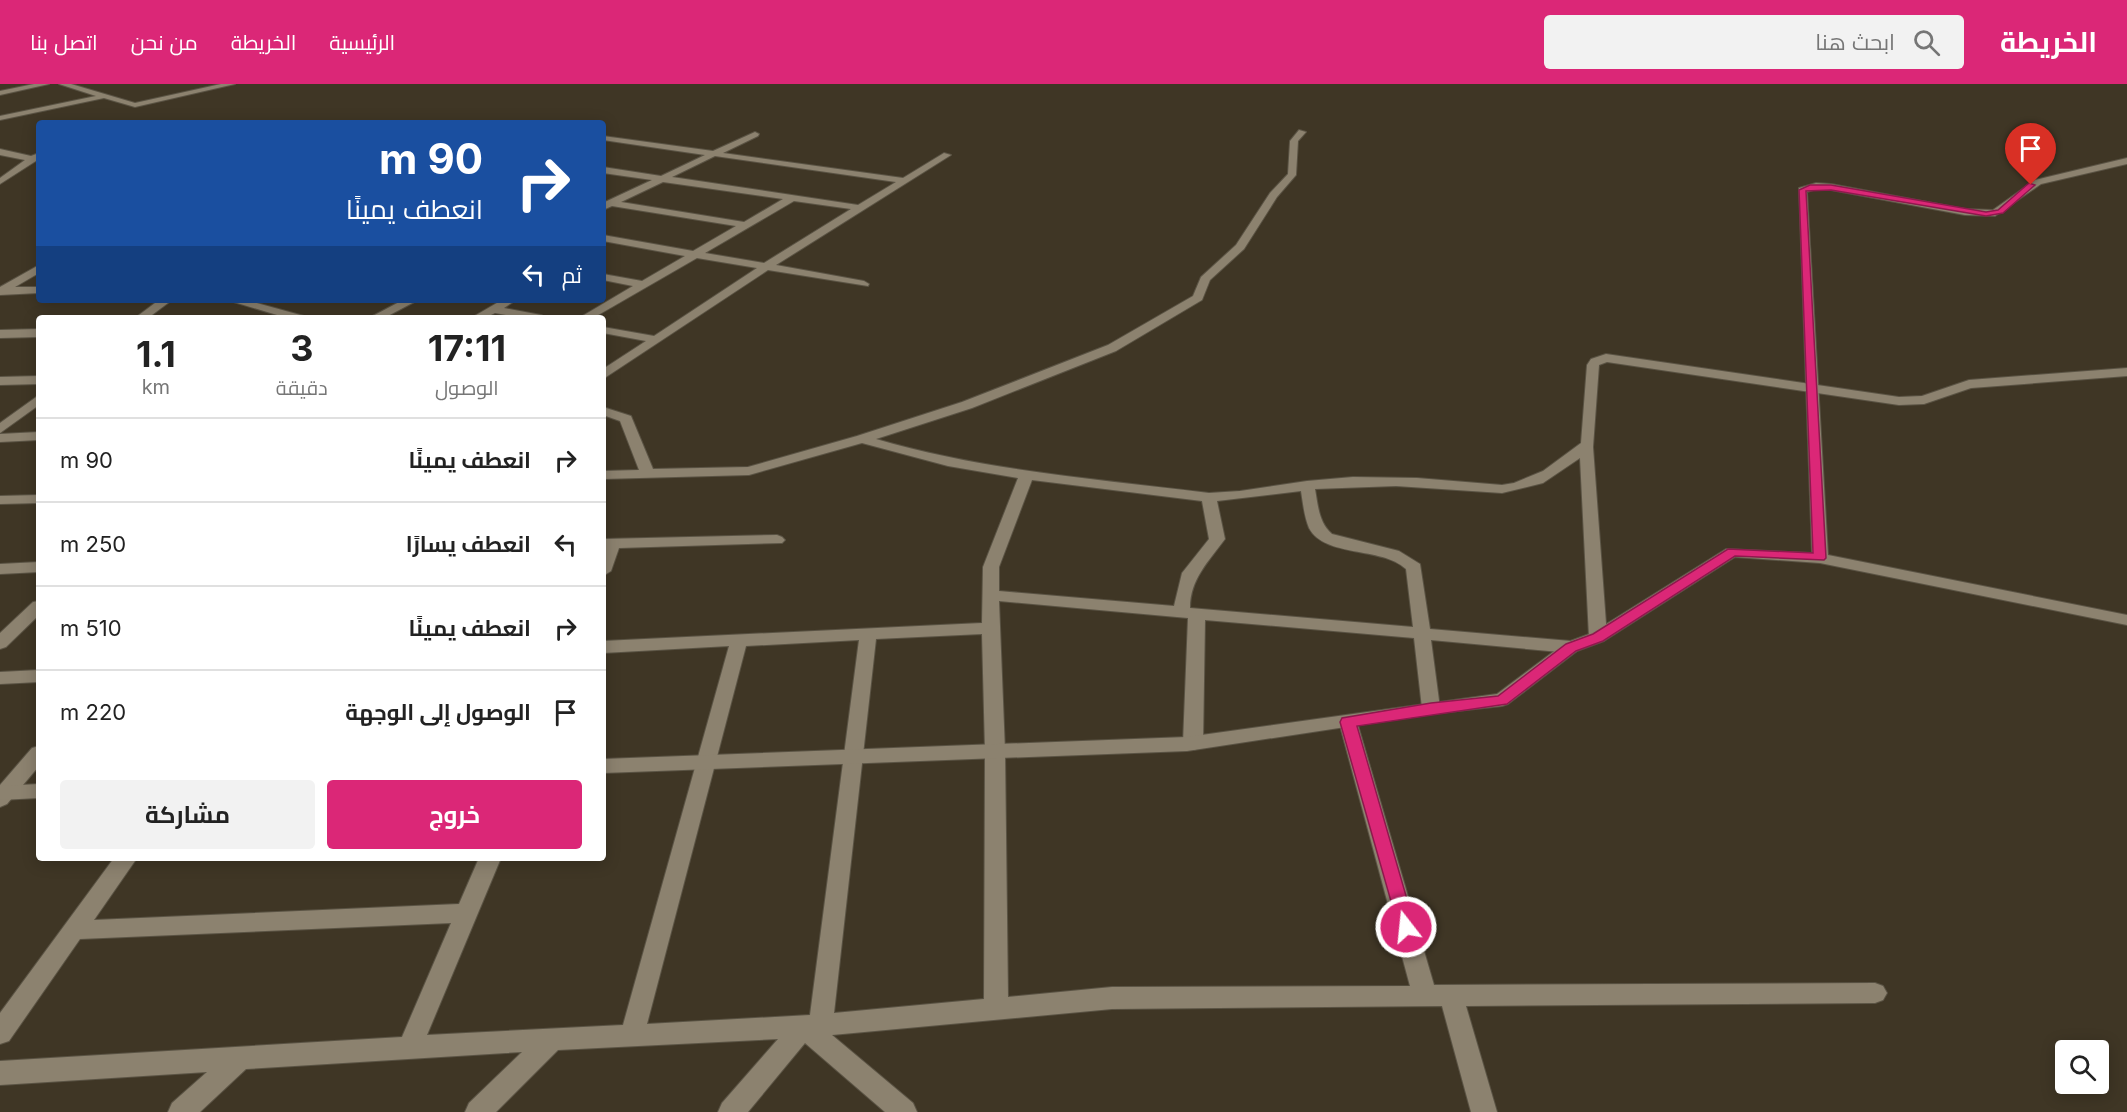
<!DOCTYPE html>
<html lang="ar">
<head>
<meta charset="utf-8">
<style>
	:root { --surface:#fff; --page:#f2f2f2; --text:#222; --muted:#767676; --line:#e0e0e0; --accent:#db2777 }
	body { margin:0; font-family:Inter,Cairo,sans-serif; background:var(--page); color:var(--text); direction:rtl; height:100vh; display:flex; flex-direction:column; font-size:22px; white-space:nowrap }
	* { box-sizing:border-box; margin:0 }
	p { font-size:20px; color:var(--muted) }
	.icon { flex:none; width:33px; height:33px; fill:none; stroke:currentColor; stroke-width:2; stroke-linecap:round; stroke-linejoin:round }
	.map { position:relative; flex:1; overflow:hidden; direction:ltr }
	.details { position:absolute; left:36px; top:231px; width:570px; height:546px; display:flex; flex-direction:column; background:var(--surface); border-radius:6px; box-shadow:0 3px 15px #0003; direction:rtl }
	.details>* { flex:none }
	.top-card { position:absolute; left:36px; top:36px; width:570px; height:183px; border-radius:6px; box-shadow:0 3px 15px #0003; direction:rtl; background:#1a4fa0; color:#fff; overflow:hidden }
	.controls { position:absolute; left:2055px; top:956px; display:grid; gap:12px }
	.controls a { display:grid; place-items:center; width:54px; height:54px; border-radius:6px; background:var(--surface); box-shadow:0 3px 15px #0003; font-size:30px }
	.pin { position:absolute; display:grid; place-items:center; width:51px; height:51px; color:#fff; margin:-62px -26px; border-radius:50% 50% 50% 0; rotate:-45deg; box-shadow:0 0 6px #0007 }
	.pin .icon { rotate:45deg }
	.me { position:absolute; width:66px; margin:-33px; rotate:344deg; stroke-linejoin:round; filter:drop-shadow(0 0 4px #0008) }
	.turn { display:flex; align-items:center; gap:21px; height:126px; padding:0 24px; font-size:27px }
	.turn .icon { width:78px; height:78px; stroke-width:2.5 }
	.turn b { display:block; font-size:42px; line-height:51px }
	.then { display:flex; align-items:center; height:57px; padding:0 24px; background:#0003; gap:12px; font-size:22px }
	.eta { display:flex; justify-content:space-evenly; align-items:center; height:102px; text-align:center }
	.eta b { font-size:36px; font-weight:700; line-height:42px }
	.cta { display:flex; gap:12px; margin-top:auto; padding:12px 24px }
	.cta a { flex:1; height:69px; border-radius:6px; background:var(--accent); color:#fff; font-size:24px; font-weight:700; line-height:69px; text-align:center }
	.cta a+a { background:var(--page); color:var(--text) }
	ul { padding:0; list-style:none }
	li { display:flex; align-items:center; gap:18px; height:84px; padding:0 24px; border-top:2px solid var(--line) }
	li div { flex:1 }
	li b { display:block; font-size:22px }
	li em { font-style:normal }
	header { display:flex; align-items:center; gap:36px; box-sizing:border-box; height:84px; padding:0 30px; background:var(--accent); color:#fff }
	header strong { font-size:28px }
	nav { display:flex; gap:33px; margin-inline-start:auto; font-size:21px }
	.search { width:420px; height:54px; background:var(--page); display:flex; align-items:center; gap:15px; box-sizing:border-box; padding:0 21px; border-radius:6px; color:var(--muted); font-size:22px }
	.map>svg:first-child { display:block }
</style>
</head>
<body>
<header>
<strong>الخريطة</strong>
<div class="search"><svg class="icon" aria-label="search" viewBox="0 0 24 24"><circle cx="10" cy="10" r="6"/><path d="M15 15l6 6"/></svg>ابحث هنا</div>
<nav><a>الرئيسية</a><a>الخريطة</a><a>من نحن</a><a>اتصل بنا</a></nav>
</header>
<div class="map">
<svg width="2127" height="1028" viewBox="0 0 2127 1028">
	<rect width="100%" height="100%" fill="#3f3625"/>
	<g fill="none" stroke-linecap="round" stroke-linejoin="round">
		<g stroke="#5a5344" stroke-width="2">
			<path id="minor" d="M34 0H49L0 11V7Z
				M59 0H71L135 19 221 0H235L135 23 104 14 0 36V32L96 12Z
				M1299 46 1306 48 1298 57 1296 91 1277 113 1244 165 1210 196 1202 216 1116 267 972 324 876 355C985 387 1097 395 1209 409L1240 407 1307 397 1353 393 1417 394 1502 401 1514 399 1543 387 1581 359 1587 281 1591 275 1606 270 1899 313 1922 312 1969 296 2127 284V292L1971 304 1924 320 1899 321 1607 278 1599 281 1593 363 1607 553 1604 557H1592L1589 553 1580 374 1543 399 1502 409 1396 402 1315 405C1318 422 1319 439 1332 450L1399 467 1420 480 1430 545 1571 557 1577 559 1580 563 1577 567 1571 569 1431 556 1440 624 1438 629 1431 630 1424 629 1422 624 1414 554 1205 536 1203 659 1200 664 1193 666 1186 664 1183 659 1188 534 999 517 1005 667 1008 913 1112 903 1410 902 1339 638 1341 633 1348 631 1355 633 1357 638 1434 901 1875 899 1883 902 1887 909 1883 916 1875 919 1466 922 1497 1028H1471L1442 922 1112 925 832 951 913 1019 917 1028H885L805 959 748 1028H718L722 1019 778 955 558 966 496 1028H465L469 1019 522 968 246 985 200 1028H168L172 1019 207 988 0 1001V977L402 953 451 839 80 855 9 957 0 960V929L114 774H137L94 836 459 820 479 774H501L427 951 623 941 729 562 603 569V557L982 539 983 483 1018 394 948 382 862 359 749 391 603 395V387L639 386 620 337 603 331V323L631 332 653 385 748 383 857 352 962 318 1108 261 1193 212 1201 193 1236 161 1270 109 1288 90 1290 57ZM1032 396 1202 417 1209 455 1182 489 1174 522 999 507V483ZM1301 407C1303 419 1304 432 1309 444 1325 474 1381 462 1406 485L1413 543 1190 524C1190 495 1209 477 1225 455L1217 417ZM982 550 985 667 984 915 834 929 876 555ZM859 556 810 931 647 940 746 562Z
				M755 48 759 50 758 52 723 69 903 94 944 69 951 71 776 181 864 197 869 200 868 202 768 186 603 295V285L646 257 603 249V243L654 252 757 184 697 174 593 234H579L633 202 603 196V190L642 197 685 172 603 157V151L693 167 736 142 612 122 603 126V119L607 117 652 96 603 89V83L661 92 705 71 603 56V52L713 67ZM715 72 896 98 858 121 672 93ZM663 98 783 115 744 138 621 118ZM794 117 851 125 764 179 705 169Z
				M0 65 31 72 39 69V75L0 100V94L25 76 0 71Z
				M39 181V189L15 203H39V209L0 211V203Z
				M159 216H172L148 234H135Z
				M227 216H246L304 232 306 234H287Z
				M403 216H418L384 234H369Z
				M502 216H516L504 224 541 231 547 234H523L495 229 485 234H471Z
				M39 245V253L0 254V246Z
				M39 292V300L0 301V293Z
				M39 311V321L0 349V339Z
				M39 348V356L0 358V350Z
				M39 411V419L0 420V412Z
				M777 451 782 453 785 456 782 459 619 464 611 487 603 492V455Z
				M39 478V488L0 490V480Z
				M39 517V531L6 563 0 565V549L33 518Z
				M39 586V598L0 600V588Z
				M39 662V682L7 720 0 723V701L32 664Z"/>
		</g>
		<g stroke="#5a5344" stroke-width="2">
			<path id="tertiary" d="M2127 74V80L2041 100 1995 132 1965 131 1831 106 1816 105 1807 108 1828 471 2127 531V541L1820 479 1735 473 1604 557 1577 567 1508 620 1502 622 1431 630 1187 667 603 689V675L1187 653 1497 610 1565 559 1592 549 1726 465 1812 469 1799 104 1816 99 1831 100 1965 125 1993 126 2035 96Z
				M39 700V714L0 716V702Z"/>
		</g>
		<use href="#minor" fill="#8c826f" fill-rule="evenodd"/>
		<use href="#tertiary" fill="#8c826f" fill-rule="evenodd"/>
	</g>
	<path fill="#db2777" stroke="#8e194d" stroke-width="1.5" d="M2029 99 2035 101 2003 129 1986 132 1831 106 1806 107 1826 474 1824 476 1735 472 1603 557 1576 567 1507 620 1357 642 1415 843 1413 849 1406 851 1400 849 1340 638 1342 634 1431 619 1498 612 1566 560 1593 550 1728 465 1813 469 1799 106 1810 101H1831L1986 128 1998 126Z"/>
</svg>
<div class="controls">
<a><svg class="icon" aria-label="search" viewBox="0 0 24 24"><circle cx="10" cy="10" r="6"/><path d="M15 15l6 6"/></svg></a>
</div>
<div class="pin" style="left:2031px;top:101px;background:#d93025"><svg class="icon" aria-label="arrive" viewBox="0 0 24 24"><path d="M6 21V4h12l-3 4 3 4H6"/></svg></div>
<svg class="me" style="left:1406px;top:843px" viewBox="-20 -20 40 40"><circle r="17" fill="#db2777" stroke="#fff" stroke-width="3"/><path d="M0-11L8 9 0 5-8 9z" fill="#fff"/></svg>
<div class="top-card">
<div class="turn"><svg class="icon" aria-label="right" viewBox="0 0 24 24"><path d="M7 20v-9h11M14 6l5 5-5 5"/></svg><div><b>90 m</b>انعطف يمينًا</div></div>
<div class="then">ثم<svg class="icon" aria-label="left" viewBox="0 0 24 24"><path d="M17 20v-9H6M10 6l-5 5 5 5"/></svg></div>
</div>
<section class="details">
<div class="eta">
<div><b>17:11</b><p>الوصول</p></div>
<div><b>3</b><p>دقيقة</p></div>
<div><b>1.1</b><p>km</p></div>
</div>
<ul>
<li><svg class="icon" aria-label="right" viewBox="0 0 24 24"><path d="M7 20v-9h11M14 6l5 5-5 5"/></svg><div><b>انعطف يمينًا</b></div><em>90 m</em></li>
<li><svg class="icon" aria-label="left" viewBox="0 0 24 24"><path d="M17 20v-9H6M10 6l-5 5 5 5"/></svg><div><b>انعطف يسارًا</b></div><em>250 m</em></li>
<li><svg class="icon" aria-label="right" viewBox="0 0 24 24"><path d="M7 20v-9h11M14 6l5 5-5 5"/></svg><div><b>انعطف يمينًا</b></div><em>510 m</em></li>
<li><svg class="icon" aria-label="arrive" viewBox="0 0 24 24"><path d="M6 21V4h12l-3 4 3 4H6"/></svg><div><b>الوصول إلى الوجهة</b></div><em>220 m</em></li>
</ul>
<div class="cta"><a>خروج</a><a>مشاركة</a></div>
</section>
</div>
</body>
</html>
